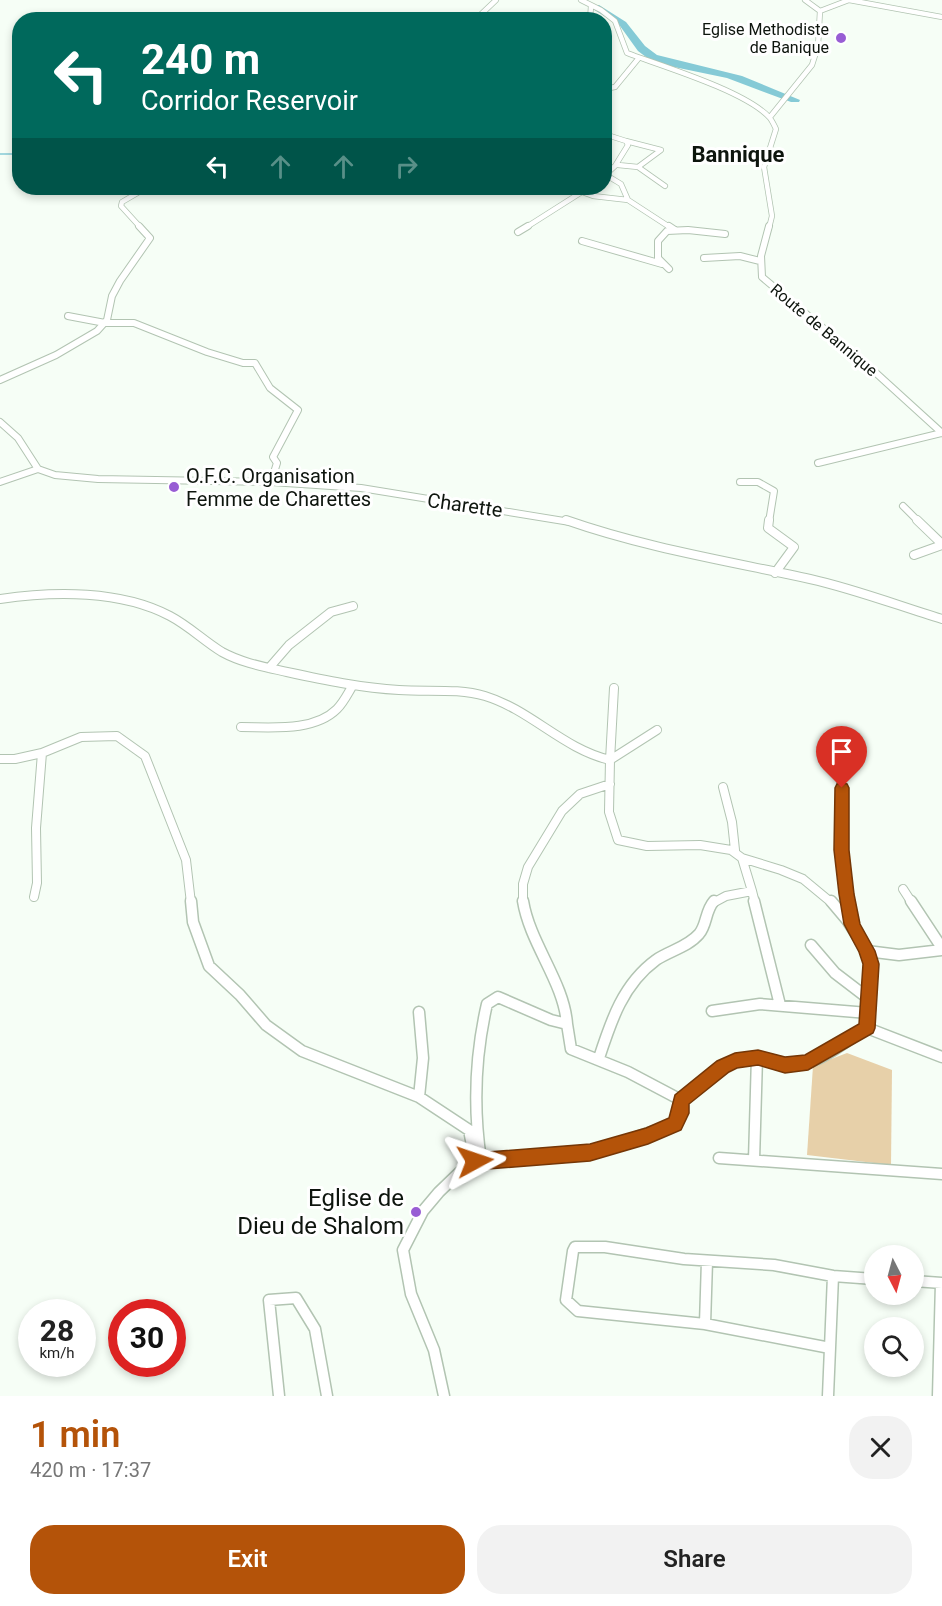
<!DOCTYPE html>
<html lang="en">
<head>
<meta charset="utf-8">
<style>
	:root { --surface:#fff; --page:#f2f2f2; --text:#222; --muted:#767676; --accent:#b45309 }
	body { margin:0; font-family:Roboto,sans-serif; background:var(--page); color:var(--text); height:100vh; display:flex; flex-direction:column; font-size:22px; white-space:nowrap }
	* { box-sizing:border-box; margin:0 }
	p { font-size:20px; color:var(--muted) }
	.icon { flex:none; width:33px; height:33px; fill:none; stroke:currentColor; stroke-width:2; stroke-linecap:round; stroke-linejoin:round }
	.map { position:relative; height:1396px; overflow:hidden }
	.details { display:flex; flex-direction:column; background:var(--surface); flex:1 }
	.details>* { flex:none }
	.hud { position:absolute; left:12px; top:12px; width:600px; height:183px; border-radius:24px; box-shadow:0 3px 9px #0003; background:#00695c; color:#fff; overflow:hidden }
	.needle { width:39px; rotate:174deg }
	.fabs { position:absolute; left:864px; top:1245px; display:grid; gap:12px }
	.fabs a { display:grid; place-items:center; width:60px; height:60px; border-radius:50%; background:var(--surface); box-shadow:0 3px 9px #0003; font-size:30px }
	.speed { position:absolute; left:18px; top:1299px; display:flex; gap:12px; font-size:30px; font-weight:700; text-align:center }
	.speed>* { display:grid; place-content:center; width:78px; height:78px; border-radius:50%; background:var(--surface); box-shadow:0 3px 9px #0003; line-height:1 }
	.speed small { font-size:15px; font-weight:400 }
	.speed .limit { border:9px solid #d22; background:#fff; color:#111 }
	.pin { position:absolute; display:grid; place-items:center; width:51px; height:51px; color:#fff; margin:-62px -26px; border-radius:50% 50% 50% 0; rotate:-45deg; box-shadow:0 0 6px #0007 }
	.pin .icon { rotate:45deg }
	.me { position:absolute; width:66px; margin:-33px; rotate:85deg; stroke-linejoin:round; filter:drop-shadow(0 0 4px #0008) }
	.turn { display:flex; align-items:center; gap:21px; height:126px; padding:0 30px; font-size:27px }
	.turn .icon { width:78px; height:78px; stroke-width:2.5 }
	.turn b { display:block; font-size:42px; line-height:51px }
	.lanes { display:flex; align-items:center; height:57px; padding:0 30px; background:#0003; justify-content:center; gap:30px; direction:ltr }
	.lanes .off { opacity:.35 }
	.round { display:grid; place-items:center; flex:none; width:63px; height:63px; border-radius:24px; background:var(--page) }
	.summary { display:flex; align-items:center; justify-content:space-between; height:102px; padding:0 30px }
	h1 { font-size:36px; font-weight:600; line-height:45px; color:var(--accent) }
	.cta { display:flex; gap:12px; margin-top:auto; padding:12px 30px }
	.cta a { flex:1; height:69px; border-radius:24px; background:var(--accent); color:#fff; font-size:24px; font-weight:600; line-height:69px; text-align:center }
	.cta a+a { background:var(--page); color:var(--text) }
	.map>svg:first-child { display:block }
</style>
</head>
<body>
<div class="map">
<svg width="942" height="1396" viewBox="0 0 942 1396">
	<rect width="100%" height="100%" fill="#f6fef6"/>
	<path fill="#e7d0a9" d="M847 1053 892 1070 891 1165 807 1155 813 1066Z"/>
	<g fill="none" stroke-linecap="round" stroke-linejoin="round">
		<path stroke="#85cad6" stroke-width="1.5" d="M0 154H20
			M117 188 121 193"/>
		<path fill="#85cad6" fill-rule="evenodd" d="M593 5H599L626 22 645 46 657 55 742 76 800 100 799 102H791L727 78 674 67 650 60 638 51 620 26 593 9Z"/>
		<g stroke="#b2c4b2" stroke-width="6">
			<path id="street-far3" d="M581 0 601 10 615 21 627 53C662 66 745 91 769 117 772 120 774 125 776 129L764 167 772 216 769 228
				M849 0 942 17
				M820 11 849 0
				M475 20 496 0
				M590 20 591 6
				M604 89 615 87 638 59
				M770 117 812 65 818 46 820 11 805 0
				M604 134 626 141 628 145 615 166 604 176
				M626 141 661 150 638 167
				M618 165 638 167 665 186
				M606 175 621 184 628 200 671 228
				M582 192 593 196 628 200
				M141 228 121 206 122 202 146 188
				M525 228 588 188"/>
		</g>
		<g stroke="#b2c4b2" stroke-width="8">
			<path id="street-far2" d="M669 226 675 230
				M769 226 761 256 762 277 865 363 942 433
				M518 232 528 226
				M582 241 662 264
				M704 258 740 256 760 261
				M669 269 658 258V241L667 231 688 230 725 234
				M68 316 105 323H134L207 352 243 363H255L270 388 298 410 273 457 277 463 271 482
				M0 380 56 355 97 331 107 320 112 296 120 281 150 238 139 226
				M0 422 18 438 38 469 55 475 98 479 271 482 361 488 570 522
				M818 463 942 433
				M0 482 38 469
				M740 482H758L774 491 769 522
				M903 506 919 522"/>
		</g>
		<g stroke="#b2c4b2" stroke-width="10">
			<path id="street-far1" d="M566 520C646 548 728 561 810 579 855 589 899 606 942 619
				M769 520 768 528 794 547 775 573
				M917 520 942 544
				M914 555 942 545
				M0 599C54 591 121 590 170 616 189 626 204 641 222 652 242 663 265 667 287 672 324 680 362 688 399 690 428 692 458 688 485 696 531 710 563 749 610 760L609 812 618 840 647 846 700 845 731 850 742 858 781 870 803 879 832 903
				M269 668 289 645 331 612 353 606
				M241 727C271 727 314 732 337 709 344 702 348 693 353 685
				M835 748 842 788V850L849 903
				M0 759H15L42 753 81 737 117 736 145 756 186 860 191 903
				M610 760 614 688
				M610 760 657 730
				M723 787 732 822 735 850
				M903 889 912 903
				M752 891 755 903
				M34 897 37 883 36 828 42 753
				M523 903V884L528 867 562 811 580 794 610 784
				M713 903 726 896 752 891 742 858"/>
		</g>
		<g stroke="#b2c4b2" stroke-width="13">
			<path id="street" d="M191 901 193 922 209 966 240 995 266 1025 302 1051 419 1097
				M523 901C530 944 564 982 567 1024
				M754 901 780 1005
				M831 901 847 920 867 951
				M849 901 852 923
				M911 901 942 948
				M811 945 835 973 869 999
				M712 1011 760 1004 868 1013
				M419 1012 423 1058 419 1097 469 1130 475 1161
				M867 1028 871 964 867 951 899 955 942 950
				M867 1028 942 1057
				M599 1058C611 1021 623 984 656 960 669 951 688 947 699 934 707 925 705 911 714 901
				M719 1158 942 1174
				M481 1160C473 1107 475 1056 487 1004L498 997 551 1020 567 1024 571 1049 628 1072 681 1100
				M754 1160 757 1057
				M914 1281 942 1283
				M705 1324 707 1261
				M830 1348 705 1324 578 1311 566 1300 573 1251 575 1247H605L684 1259 774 1265 833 1276 874 1279
				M279 1396 269 1300 296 1298 315 1329 327 1396
				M444 1396 434 1350 411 1294 403 1250 423 1211 439 1192 464 1168 475 1161 590 1153 675 1124 680 1113 681 1100C703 1081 729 1053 761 1058 776 1060 790 1067 807 1063 828 1057 848 1039 867 1028
				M828 1396 833 1276
				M938 1396 941 1283"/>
		</g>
		<use href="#street-far3" stroke="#fff" stroke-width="4.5"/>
		<use href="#street-far2" stroke="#fff" stroke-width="6"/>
		<use href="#street-far1" stroke="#fff" stroke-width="8"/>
		<use href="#street" stroke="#fff" stroke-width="10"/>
	</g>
	<path fill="#b45309" stroke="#753606" stroke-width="1.5" d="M842 783 847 784 849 788V850L854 894 860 924 875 951 879 964 875 1028 873 1033 808 1070 785 1073 758 1065 737 1068 729 1072 689 1104V1113L681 1130 648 1144 590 1161 475 1170 468 1167 466 1161 468 1155 475 1153 590 1144 646 1128 669 1118 675 1095 717 1061 735 1053 758 1050 785 1057 805 1055 859 1024 863 964 859 952 844 924 839 894 834 850 835 788 837 784Z"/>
	<g fill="#985dd4" stroke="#fff" stroke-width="2">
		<circle cx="841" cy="38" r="6"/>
		<circle cx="174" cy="487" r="6"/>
		<circle cx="416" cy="1212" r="6"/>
	</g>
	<g text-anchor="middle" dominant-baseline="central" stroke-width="6" stroke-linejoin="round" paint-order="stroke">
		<g font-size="16" fill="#0e150e" stroke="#fff" text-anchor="end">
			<text x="829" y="29">Eglise Methodiste<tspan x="829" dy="18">de Banique</tspan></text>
		</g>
		<g font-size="16" fill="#0e150e" stroke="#fff">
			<text transform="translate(824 330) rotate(40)">Route de Bannique</text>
		</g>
		<g font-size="20" fill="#0e150e" stroke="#fff" text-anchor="start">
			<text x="186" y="476">O.F.C. Organisation<tspan x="186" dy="23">Femme de Charettes</tspan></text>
		</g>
		<g font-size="20" fill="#0e150e" stroke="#fff">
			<text transform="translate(465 505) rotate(8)">Charette</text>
		</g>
		<g font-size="22" font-weight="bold" fill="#0e150e" stroke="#fff">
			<text x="738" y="154">Bannique</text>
		</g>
		<g font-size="24" fill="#0e150e" stroke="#fff" text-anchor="end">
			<text x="404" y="1198">Eglise de<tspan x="404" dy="28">Dieu de Shalom</tspan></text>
		</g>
	</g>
</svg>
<div class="fabs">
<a><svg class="needle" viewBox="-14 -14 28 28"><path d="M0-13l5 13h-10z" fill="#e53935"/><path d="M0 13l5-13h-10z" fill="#767676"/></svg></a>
<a><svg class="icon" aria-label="search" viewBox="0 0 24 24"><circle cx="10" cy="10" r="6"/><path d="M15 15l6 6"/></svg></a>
</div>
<div class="speed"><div>28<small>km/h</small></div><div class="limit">30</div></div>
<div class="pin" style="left:842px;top:788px;background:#d93025"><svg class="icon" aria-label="arrive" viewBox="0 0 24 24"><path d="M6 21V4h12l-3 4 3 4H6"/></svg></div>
<svg class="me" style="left:475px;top:1161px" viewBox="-20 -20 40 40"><path d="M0-17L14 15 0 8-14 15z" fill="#b45309" stroke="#fff" stroke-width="4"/></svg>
<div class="hud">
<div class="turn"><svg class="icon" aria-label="left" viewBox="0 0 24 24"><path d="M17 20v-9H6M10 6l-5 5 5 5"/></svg><div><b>240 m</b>Corridor Reservoir</div></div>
<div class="lanes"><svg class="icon" aria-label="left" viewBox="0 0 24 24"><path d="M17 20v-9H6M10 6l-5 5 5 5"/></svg><svg class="icon off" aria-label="ahead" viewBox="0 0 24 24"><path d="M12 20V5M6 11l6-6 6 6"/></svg><svg class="icon off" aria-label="ahead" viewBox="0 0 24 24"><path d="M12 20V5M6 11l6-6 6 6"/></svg><svg class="icon off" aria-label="right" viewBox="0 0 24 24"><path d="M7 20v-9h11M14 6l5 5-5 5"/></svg></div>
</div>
</div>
<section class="details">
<div class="summary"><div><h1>1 min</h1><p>420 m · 17:37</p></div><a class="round"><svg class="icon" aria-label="close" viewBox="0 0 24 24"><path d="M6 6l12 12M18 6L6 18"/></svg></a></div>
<div class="cta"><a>Exit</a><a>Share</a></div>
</section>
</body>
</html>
